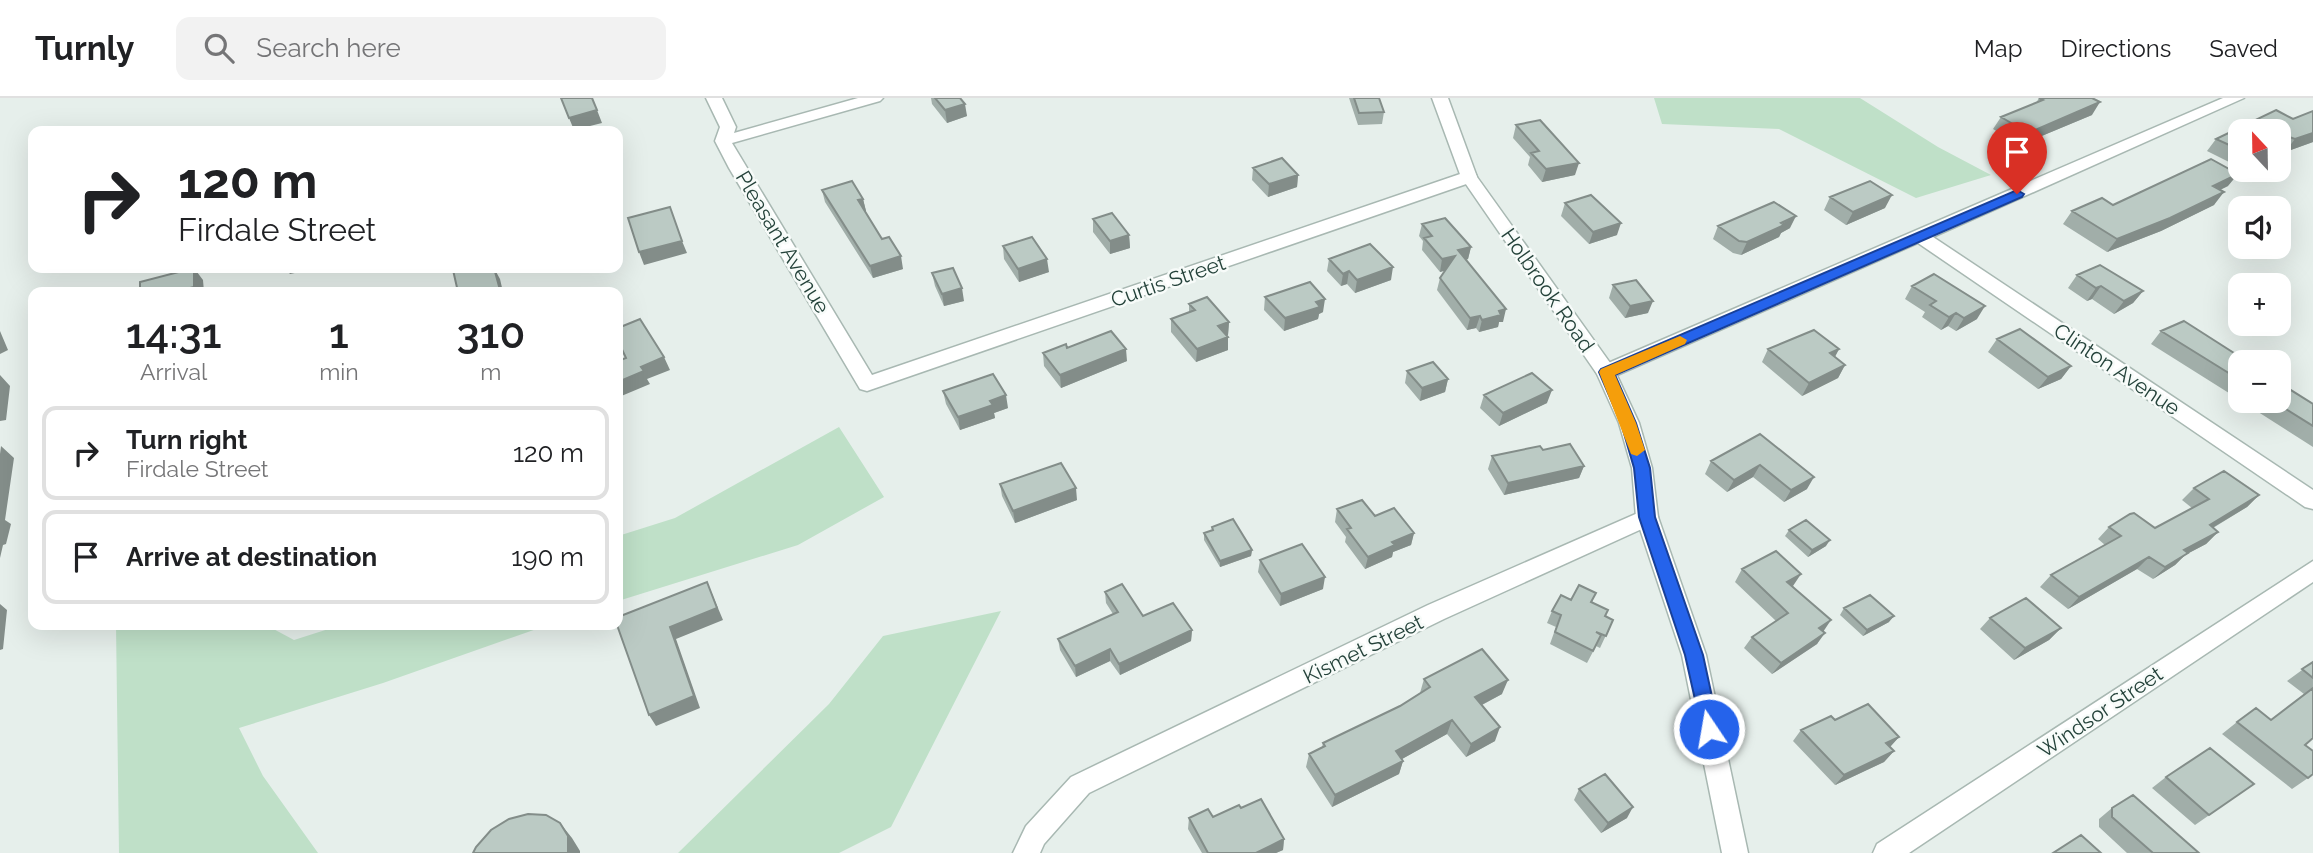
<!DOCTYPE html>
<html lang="en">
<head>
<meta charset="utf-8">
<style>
	:root { --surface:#fff; --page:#f2f2f2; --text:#202124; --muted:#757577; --line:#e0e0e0 }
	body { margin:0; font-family:Raleway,sans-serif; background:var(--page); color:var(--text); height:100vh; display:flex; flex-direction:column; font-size:26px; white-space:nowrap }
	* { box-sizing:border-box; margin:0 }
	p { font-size:23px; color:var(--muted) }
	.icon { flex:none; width:38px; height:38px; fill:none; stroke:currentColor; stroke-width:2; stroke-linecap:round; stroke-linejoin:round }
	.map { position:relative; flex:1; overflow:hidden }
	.side { position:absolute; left:28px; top:189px; width:595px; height:343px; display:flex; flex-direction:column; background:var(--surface); border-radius:14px; box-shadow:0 7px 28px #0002 }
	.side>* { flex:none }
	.guide { position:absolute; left:28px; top:28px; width:595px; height:147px; border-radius:14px; box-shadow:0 7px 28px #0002; background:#fff; color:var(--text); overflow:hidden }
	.needle { width:46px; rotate:338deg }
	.tools { position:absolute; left:2228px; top:21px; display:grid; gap:14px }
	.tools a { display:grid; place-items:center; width:63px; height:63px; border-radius:14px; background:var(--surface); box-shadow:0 7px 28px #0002; font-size:35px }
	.pin { position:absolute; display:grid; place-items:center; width:60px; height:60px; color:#fff; margin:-72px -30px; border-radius:50% 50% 50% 0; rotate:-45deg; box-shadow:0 0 7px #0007 }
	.pin .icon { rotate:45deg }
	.me { position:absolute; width:77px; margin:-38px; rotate:348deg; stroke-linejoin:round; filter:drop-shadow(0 0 5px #0008) }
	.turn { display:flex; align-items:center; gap:24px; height:147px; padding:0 35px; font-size:32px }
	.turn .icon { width:91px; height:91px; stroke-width:2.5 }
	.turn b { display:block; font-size:49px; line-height:60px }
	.eta { display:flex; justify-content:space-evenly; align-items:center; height:119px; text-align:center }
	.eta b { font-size:42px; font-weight:600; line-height:49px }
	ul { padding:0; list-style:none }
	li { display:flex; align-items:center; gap:21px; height:94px; margin:0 14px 10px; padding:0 21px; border:4px solid var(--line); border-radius:14px }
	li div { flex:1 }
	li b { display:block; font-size:26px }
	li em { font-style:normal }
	header { display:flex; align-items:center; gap:42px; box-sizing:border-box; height:98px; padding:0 35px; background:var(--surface); border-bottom:2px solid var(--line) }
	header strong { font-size:33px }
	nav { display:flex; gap:38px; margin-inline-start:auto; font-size:24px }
	.search { width:490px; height:63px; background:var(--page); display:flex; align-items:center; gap:18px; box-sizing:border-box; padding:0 24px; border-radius:14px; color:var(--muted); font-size:26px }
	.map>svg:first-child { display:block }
</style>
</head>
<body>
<header>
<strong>Turnly</strong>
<div class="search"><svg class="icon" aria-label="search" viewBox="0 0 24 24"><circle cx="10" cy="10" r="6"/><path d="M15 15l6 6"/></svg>Search here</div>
<nav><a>Map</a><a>Directions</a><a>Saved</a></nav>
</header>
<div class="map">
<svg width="2313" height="755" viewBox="0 0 2313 755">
	<rect width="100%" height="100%" fill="#e6efeb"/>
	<path fill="#bfe0c8" d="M1654 0H1860L1938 49 1991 77 1916 100 1779 31 1662 26Z
		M839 329 884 399 798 447 618 503V438L675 420Z
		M1001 513 891 729 839 755H678L829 606 883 538Z
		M116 527H266L294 542 341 527H548L383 585 239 630 263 678 318 755H119Z"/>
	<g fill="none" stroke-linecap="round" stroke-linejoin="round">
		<g stroke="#a8b8b2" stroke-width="3">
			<path id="minor" d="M706 0H722L736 29 734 35 858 0H883L880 3 732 45 872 277 1463 75H1475L1477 79 1475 83 867 293 860 291 729 70 715 43 720 29Z
				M2223 0H2244L1933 139 2313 392V411L2305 409 1918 145 1613 279H1599L1596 274 1599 269Z
				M1647 411 1655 413 1658 419 1655 425 1444 521 1089 695 1044 746 1040 755H1013L1026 728 1071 679 1428 507Z
				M2313 463V484L1909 755H1873L1877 746Z"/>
		</g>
		<g stroke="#a8b8b2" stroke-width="3">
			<path id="tertiary" d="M1432 0H1448L1477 79 1613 269 1639 325 1652 370 1658 419 1706 557 1748 755H1722L1682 557 1636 419 1632 370 1619 325 1597 276 1461 79Z"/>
		</g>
		<use href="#minor" fill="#fff" fill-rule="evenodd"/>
		<use href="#tertiary" fill="#fff" fill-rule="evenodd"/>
	</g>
	<path fill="#a1aea9" d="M931 0H960L967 18 947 25 932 6Z
		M1349 0H1379L1384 14 1382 26 1358 27Z
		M2039 0 2092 17 2020 47 1993 31 2001 19 2036 5Z
		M2276 12 2313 44 2285 54 2278 51V33H2240V62L2233 66 2207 53 2216 41Z
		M1516 27 1575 77 1542 84 1528 67 1530 59 1513 40Z
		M1253 70 1298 77 1297 89 1268 99 1252 82Z
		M2228 88 2220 92 2214 107 2161 133 2107 154 2063 126 2072 113Z
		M822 92 863 101 866 113 865 114 882 141 903 171 873 180 825 104Z
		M1830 99 1885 110 1846 127 1824 112Z
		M1565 105 1617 137 1589 146 1561 118Z
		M1093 121 1129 137 1130 150 1110 156 1093 134Z
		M1422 126 1471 149 1468 161 1466 162 1503 224H1499L1498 229 1479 234 1476 230 1467 232 1437 192 1440 180 1445 172 1440 174 1422 152 1423 143 1419 138Z
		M1718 128 1790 130 1781 135 1779 139 1741 157 1733 155 1713 141Z
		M1003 148 1049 174 1019 184 1004 161Z
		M1329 161 1391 182 1355 195 1347 186 1341 188 1327 173Z
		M932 175 964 203 944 208 935 188Z
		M2077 177 2143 193 2133 205 2114 216 2092 201 2087 203 2068 190Z
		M1613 187 1648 215 1625 220 1609 200Z
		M1912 188 1977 221 1956 233 1948 228 1941 232 1922 219 1925 214 1905 201Z
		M1265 199 1323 214 1319 216 1318 221 1284 233 1264 212Z
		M1189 206 1229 224 1228 237H1226L1228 239V252L1196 264 1171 234V221L1189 214Z
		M2161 233 2240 264V302L2151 246Z
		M1997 241 2071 268 2061 281 2038 291 1988 254Z
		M1067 250 1127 263 1061 290 1044 268 1043 255Z
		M1768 251H1839L1835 259 1845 267 1838 280 1802 298 1762 264Z
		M1407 273 1448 281 1445 294 1420 303 1405 285Z
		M2280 286 2313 306V349L2241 303H2278Z
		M943 293 1008 310 994 315 995 320 960 332 946 306Z
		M1484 297 1547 305 1499 328 1480 310Z
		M1760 336 1807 391 1784 404 1753 379 1727 394 1705 376 1711 363Z
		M1543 352 1584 368 1579 380 1504 397 1488 371 1492 358Z
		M1000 386 1077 402 1015 425 1002 398Z
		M2194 390 2259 397 2247 409 2213 430 2218 434 2206 446 2185 457 2175 467 2153 481 2137 471 2068 511 2040 489 2051 477 2105 447 2098 441 2109 429 2155 430 2192 410 2182 402Z
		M1337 411 1375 418 1414 435 1411 447 1393 454 1392 459 1365 471 1345 444 1346 439 1335 424Z
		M1212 429 1252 452 1251 458 1220 469 1204 442V435L1212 433Z
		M1789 432 1826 448 1808 459 1785 438Z
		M1260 462 1323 491 1280 508 1258 474Z
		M1742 471 1793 488 1824 533 1817 546 1772 576 1744 550 1752 539 1776 523 1735 484Z
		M1105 494 1143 518 1192 532 1191 543 1120 577 1110 563 1076 579 1060 552 1058 541 1113 516 1106 505Z
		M1596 495 1592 504 1605 518 1613 522 1600 550 1596 548 1587 565 1550 546 1556 529 1547 525 1552 513 1571 502Z
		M1844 510 1889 524 1863 538 1840 517Z
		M1990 520 2061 530 2049 542 2014 562 1980 531Z
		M2313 564V640L2305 647 2308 680 2292 691 2222 636 2237 624 2271 622 2304 596 2287 583Z
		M1424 581 1502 596 1482 607 1495 643 1466 659 1447 636 1402 661 1403 663 1399 676 1332 709 1306 669 1309 656 1322 649 1323 645 1400 608 1420 595Z
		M1835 622 1899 639 1890 649 1894 653 1884 664 1835 687 1793 643 1801 632Z
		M2166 679 2254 686 2195 727 2152 690Z
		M1579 691 1627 720 1601 735 1574 702Z
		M1241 710 1284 741 1283 752 1276 755H1202L1188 731 1189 720 1213 719Z
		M2112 710 2199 755H2127L2099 729V721Z"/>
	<path fill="#838d89" d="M2100 4 2092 17 2020 47 2028 35Z
		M965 6 967 18 947 25 945 12Z
		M597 12 602 25 574 32 569 20Z
		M2313 35V44L2285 54 2295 41Z
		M2240 57V62L2233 66Z
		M1579 65 1575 77 1542 84 1546 71Z
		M2238 76 2228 88 2203 100 2213 88Z
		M1298 77 1297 89 1268 99 1269 86Z
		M2224 94 2214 107 2161 133 2107 154 2117 141Z
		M1892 97 1885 110 1846 127 1853 114Z
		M863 101 866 113 860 115 858 102Z
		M1796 118 1790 130 1781 135 1779 139 1741 157 1747 144Z
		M1621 125 1617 137 1589 146 1593 134Z
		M1129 137 1130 150 1110 156V143Z
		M682 143 687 155 644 167 639 154Z
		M1471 149 1468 161 1456 164 1458 152Z
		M901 158 903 171 873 180 870 168Z
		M1455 158 1452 171 1440 174 1442 161Z
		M1047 161 1049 174 1019 184 1018 171Z
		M1393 169 1391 182 1355 195 1357 182Z
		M194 170 203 182 204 194H174Z
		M285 170H318L290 176Z
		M494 170 500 181 503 194H493Z
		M1349 173 1347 186 1341 188 1343 176Z
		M2101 188 2092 201 2087 203 2096 190Z
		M962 190 964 203 944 208 942 196Z
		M2143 193 2133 205 2114 216 2124 203Z
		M1325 201 1323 214 1319 216 1318 221 1284 233 1285 220 1316 204Z
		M1653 203 1648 215 1625 220 1630 208Z
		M1985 208 1977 221 1956 233 1964 220Z
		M1506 211 1503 224H1499L1498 229 1479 234 1482 222 1499 213Z
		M1956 215 1948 228 1941 232 1949 219Z
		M1480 218 1476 230 1467 232 1470 220Z
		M1229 224 1228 237 1218 241V228Z
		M0 233 8 252 0 256Z
		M1228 239V252L1196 264 1197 251Z
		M1126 251 1127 263 1061 290 1060 277Z
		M1839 251 1832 264 1830 255Z
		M664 259 670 272 647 281 650 286 619 299 618 296V284L641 269Z
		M1845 267 1838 280 1802 298 1809 285Z
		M2071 268 2061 281 2038 291 2048 279Z
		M2289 276 2278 288V282Z
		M0 277 10 288 6 322 0 323Z
		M1448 281 1445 294 1420 303 1422 290Z
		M1552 292 1547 305 1499 328 1503 315Z
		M1006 297 1008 310 994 315 995 320 960 332 958 319 990 303Z
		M1 348 14 360 5 422 11 426 6 446 3 447 0 460V356Z
		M1760 367 1753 379 1727 394 1734 382Z
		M1584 368 1579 380 1504 397 1508 385Z
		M1814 379 1807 391 1784 404 1791 392Z
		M1076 390 1077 402 1015 425 1013 413Z
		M2259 397 2247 409 2197 439 2210 427Z
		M2218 434 2206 446 2185 457 2175 467 2153 481 2184 452Z
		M1414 435 1411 447 1393 454 1392 459 1365 471 1368 459 1392 444Z
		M1830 442 1826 448 1808 459 1812 452Z
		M1252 452 1251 458 1220 469V463Z
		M2149 459 2137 471 2068 511 2079 499Z
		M1801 476 1793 488 1779 496 1787 484Z
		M1325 479 1323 491 1280 508 1281 496Z
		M707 484 723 522 676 541 700 610 656 628 649 617 670 529Z
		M0 506 7 512 3 551 0 552Z
		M1894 518 1889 524 1863 538 1867 532Z
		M1831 522 1823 534 1819 530Z
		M2061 530 2049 542 2014 562 2025 550Z
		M1192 532 1191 543 1120 577 1119 566Z
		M1825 535 1817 546 1772 576 1781 565Z
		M1110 551V563L1076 579 1075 568Z
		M1508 582 1502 596 1470 613 1475 599Z
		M1452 622 1447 636 1393 666 1396 653Z
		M1500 629 1495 643 1466 659 1471 646Z
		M1899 639 1889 650 1886 645Z
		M1894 653 1884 664 1835 687 1844 677Z
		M1403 663 1399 676 1332 709 1335 697Z
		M1633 709 1627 720 1601 735 1608 725Z
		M560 725 572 740 580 753V755H568Z
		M1284 741 1283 752 1276 755H1256Z"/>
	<path fill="#bbcac4" stroke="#838d89" stroke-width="2" d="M561 0H592L597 12 569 20Z
		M935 0H960L965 6 945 12Z
		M1354 0H1379L1384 14 1359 15Z
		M2039 0H2092L2100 4 2028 35 2001 19 2043 2Z
		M2276 12 2293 21 2313 13V35L2295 41 2278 35V33H2240V52L2216 41Z
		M1540 22 1579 65 1546 71 1531 55 1539 53 1516 27Z
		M1282 60 1298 77 1269 86 1253 70Z
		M2211 61 2238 76 2213 88 2224 94 2170 120 2117 141 2072 113 2102 100 2113 107Z
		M852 83 863 101 858 102 882 141 889 139 901 158 870 168 822 92Z
		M1870 83 1892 97 1853 114 1830 99Z
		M1591 97 1621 125 1593 134 1565 105Z
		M1774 104 1796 118 1781 125 1784 127 1747 144 1739 143 1718 128Z
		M670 109 682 143 639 154 628 120Z
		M1112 115 1129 137 1110 143 1093 121Z
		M1445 120 1471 149 1458 152 1506 211 1499 213 1501 217 1482 222 1480 218 1470 220 1440 180 1455 158 1442 161 1424 140 1432 138 1422 126Z
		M1032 139 1047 161 1018 171 1003 148Z
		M1370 146 1393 169 1357 182 1349 173 1343 176 1329 161Z
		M2100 167 2143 193 2124 203 2101 188 2096 190 2077 177Z
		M194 170V189L174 194H140V184Z
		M460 170H494L500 192 493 194H458L453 172Z
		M953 170 962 190 942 196 932 175Z
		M1934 176 1985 208 1964 220 1956 215 1949 219 1930 207 1936 203 1912 188Z
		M1636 182 1653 203 1630 208 1613 187Z
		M1310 184 1325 201 1316 204 1320 209 1285 220 1265 199Z
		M1207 199 1229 224 1218 228 1228 239 1197 251 1171 221 1195 212 1189 206Z
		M640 221 664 259 641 269 644 273 618 284V263L626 260 618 243V230Z
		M2184 223 2248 264H2240V282L2161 233Z
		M2020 231 2071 268 2048 279 1997 241Z
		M1814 232 1839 251 1830 255 1845 267 1809 285 1768 251Z
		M1111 233 1126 251 1060 277 1043 255 1066 246 1067 250Z
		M2264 260 2270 264H2256Z
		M1433 264 1448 281 1422 290 1407 273Z
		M2278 270 2289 276 2278 282Z
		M1532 275 1552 292 1503 315 1484 297Z
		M993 276 1006 297 990 303 993 307 958 319 943 293Z
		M2278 284 2313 306V328L2273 303H2278Z
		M1760 336 1814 379 1791 392 1760 367 1734 382 1711 363Z
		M1570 346 1584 368 1508 385 1492 358 1540 348 1543 352Z
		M1061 365 1076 390 1013 413 1000 386Z
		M2224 373 2259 397 2210 427 2218 434 2184 452 2188 455 2165 469 2149 459 2079 499 2051 477 2121 438 2109 429 2130 416 2134 415 2155 430 2209 401 2194 390Z
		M1362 402 1375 418 1394 410 1414 435 1392 444 1395 447 1368 459 1347 431 1351 430 1337 411Z
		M1233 421 1252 452 1220 463 1204 435 1213 432 1212 429Z
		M1806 422 1830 442 1812 452 1789 432Z
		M1302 446 1325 479 1281 496 1260 462Z
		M1776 453 1801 476 1787 484 1831 522 1819 530 1825 535 1781 565 1752 539 1788 515 1742 471Z
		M707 484 717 510 670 529 694 598 649 617 617 527 618 519Z
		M1122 486 1143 518 1173 505 1192 532 1119 566 1110 551 1075 568 1058 541 1118 514 1105 494Z
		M1579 487 1596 495 1591 504 1608 512 1605 518 1613 522 1606 538 1596 534 1601 537 1593 553 1555 534 1561 517 1552 513 1561 497 1571 502Z
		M1870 497 1894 518 1867 532 1844 510Z
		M2026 500 2061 530 2025 550 1990 520Z
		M1482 551 1508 582 1475 599 1500 629 1471 646 1452 622 1396 653 1403 663 1335 697 1309 656 1325 648 1323 645 1400 608 1430 589 1424 581Z
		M2313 564V580L2302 571Z
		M2313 590V640L2305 647 2313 653V676L2308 680 2237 624 2256 610 2271 622Z
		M1868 606 1899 639 1886 645 1894 653 1844 677 1801 632 1831 618 1835 622Z
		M2210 650 2254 686 2209 717 2166 679Z
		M1605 676 1633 709 1608 725 1579 691Z
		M2133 697 2199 755H2153L2112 719V710Z
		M1261 701 1284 741 1256 755H1208L1189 720 1208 711 1213 719 1239 707 1241 710Z
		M528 716 546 717 560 725 568 738V755H473L476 749 491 732 509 721Z
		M2081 737 2101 755H2053Z"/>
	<path fill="#2563eb" stroke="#184099" stroke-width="2" d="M2017 92 2024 96 2022 99 1615 277 1636 325 1650 370 1655 419 1703 557 1719 631 1716 637 1709 639 1703 637 1685 557 1639 419 1634 370 1621 325 1599 274 1601 271Z"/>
	<path fill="#f59e0b" d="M1680 238 1687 242 1685 246 1615 277 1636 325 1645 352 1637 358 1631 356 1599 274 1601 271Z"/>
	<g text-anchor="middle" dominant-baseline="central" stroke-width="5" stroke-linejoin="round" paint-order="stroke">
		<g font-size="21" fill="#24423a" stroke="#f7fbf9">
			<text transform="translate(783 144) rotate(59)">Pleasant Avenue</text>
			<text transform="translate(1168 183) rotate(-19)">Curtis Street</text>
			<text transform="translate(1548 192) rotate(55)">Holbrook Road</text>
			<text transform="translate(2117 271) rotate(34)">Clinton Avenue</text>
			<text transform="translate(1363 551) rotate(-26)">Kismet Street</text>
			<text transform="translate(2100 614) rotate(-34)">Windsor Street</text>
		</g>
	</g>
</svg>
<div class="tools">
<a><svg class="needle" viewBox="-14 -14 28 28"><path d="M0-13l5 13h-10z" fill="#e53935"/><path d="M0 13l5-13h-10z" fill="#757577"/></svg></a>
<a><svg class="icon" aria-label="sound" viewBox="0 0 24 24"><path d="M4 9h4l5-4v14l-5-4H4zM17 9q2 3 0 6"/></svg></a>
<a>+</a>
<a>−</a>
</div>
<div class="pin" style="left:2017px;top:96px;background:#d93025"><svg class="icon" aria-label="arrive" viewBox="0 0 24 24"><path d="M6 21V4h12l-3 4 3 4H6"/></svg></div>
<svg class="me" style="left:1709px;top:631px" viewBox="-20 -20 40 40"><circle r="17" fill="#2563eb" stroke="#fff" stroke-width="3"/><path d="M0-11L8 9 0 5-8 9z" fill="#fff"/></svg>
<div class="guide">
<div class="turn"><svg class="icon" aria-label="right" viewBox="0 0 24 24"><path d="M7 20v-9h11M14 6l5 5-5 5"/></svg><div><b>120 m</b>Firdale Street</div></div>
</div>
<section class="side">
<div class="eta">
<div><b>14:31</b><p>Arrival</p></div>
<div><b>1</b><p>min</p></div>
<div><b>310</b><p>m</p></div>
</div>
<ul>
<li><svg class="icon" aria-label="right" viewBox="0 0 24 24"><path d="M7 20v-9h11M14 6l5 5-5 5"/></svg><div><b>Turn right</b><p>Firdale Street</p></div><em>120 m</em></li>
<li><svg class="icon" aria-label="arrive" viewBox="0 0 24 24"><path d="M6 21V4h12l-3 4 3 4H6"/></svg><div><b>Arrive at destination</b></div><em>190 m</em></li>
</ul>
</section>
</div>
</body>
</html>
